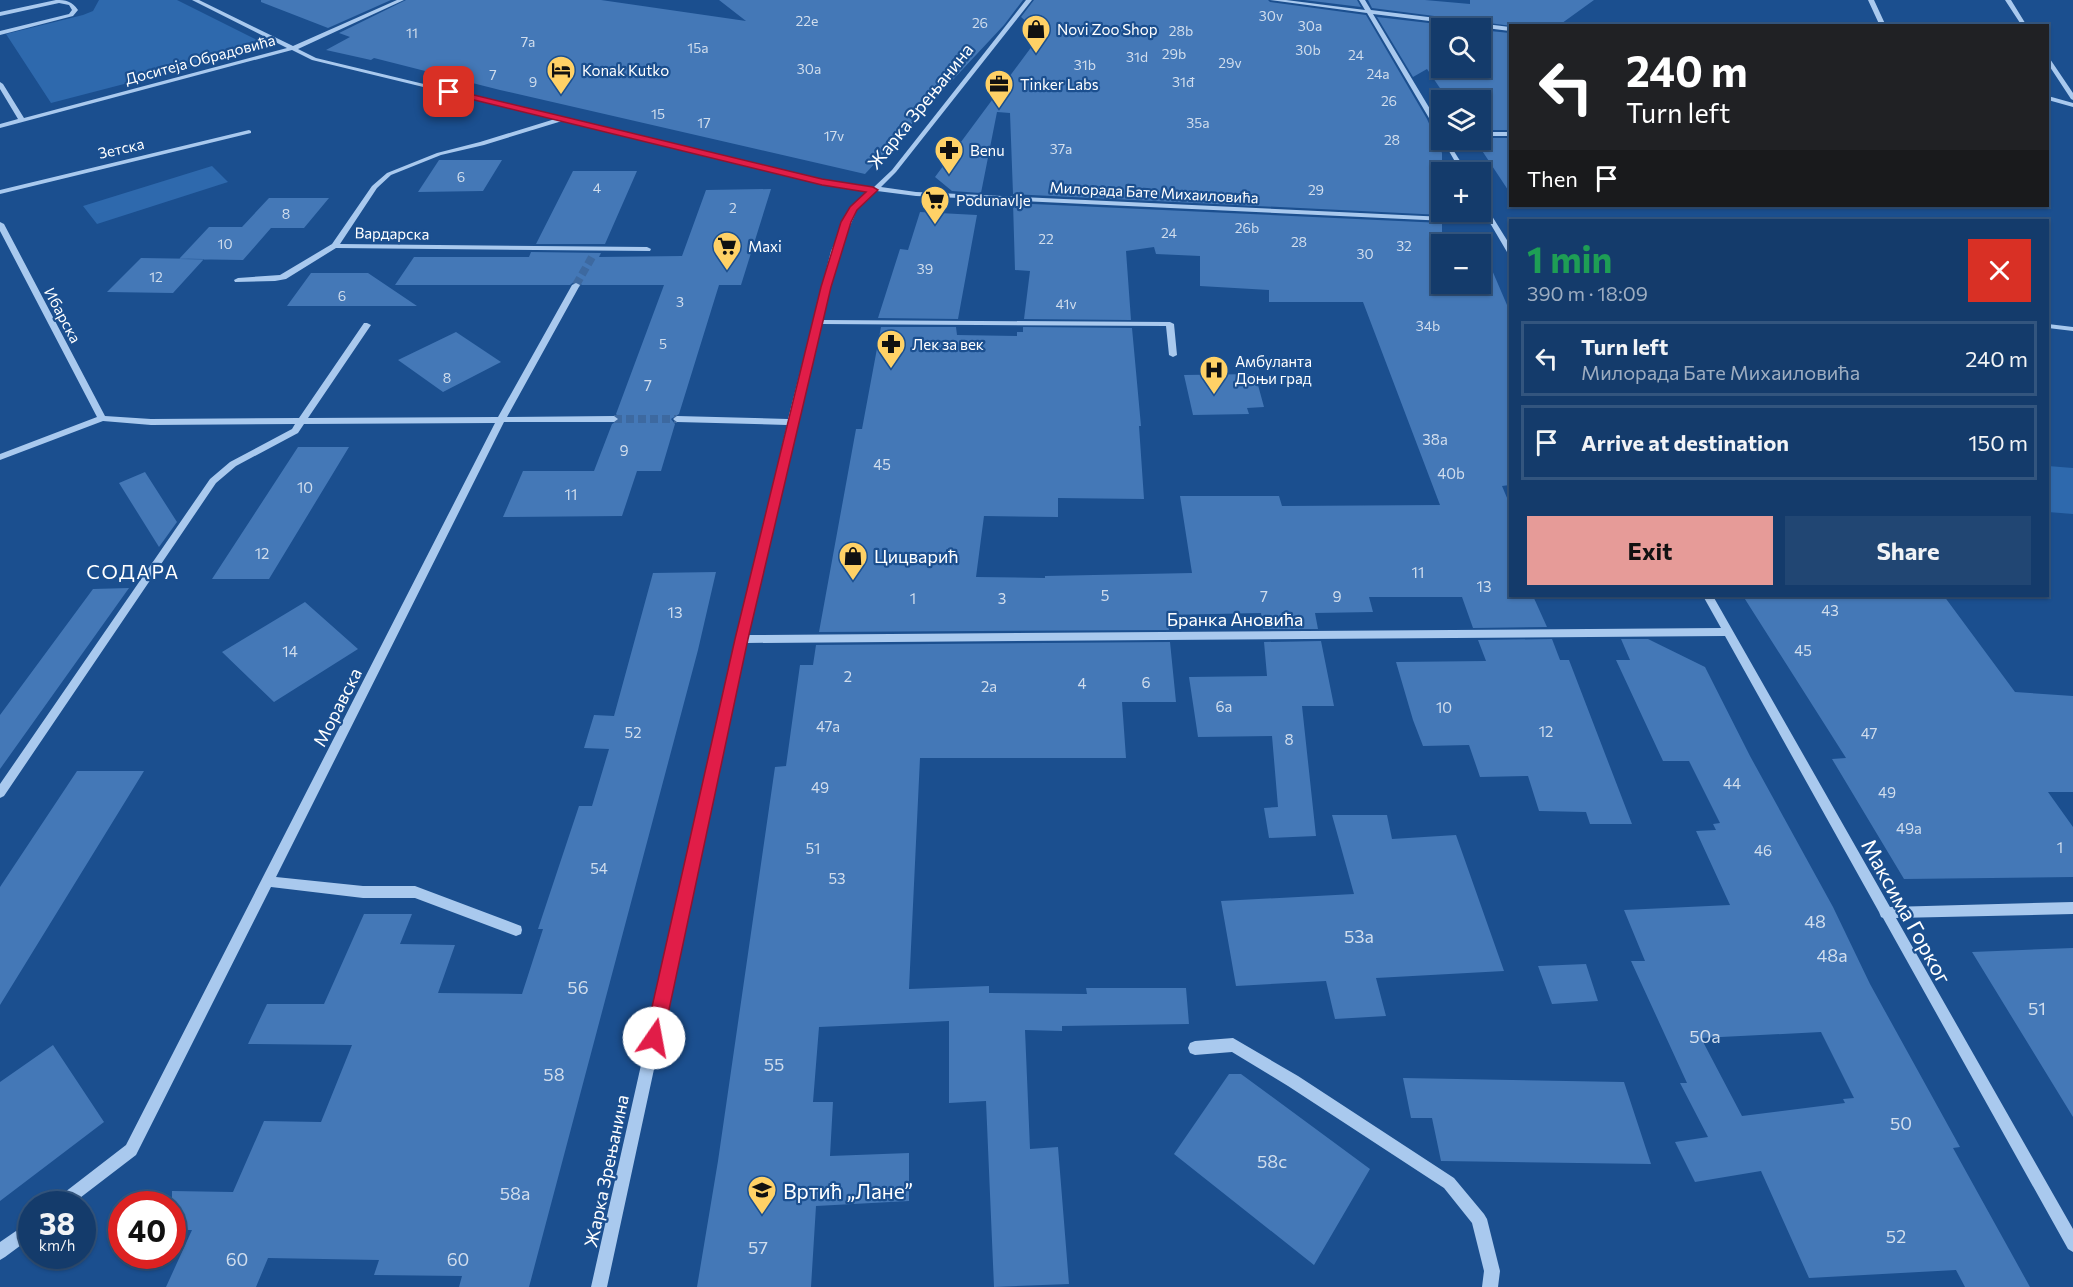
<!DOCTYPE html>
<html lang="en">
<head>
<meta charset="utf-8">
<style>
	:root { --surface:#143b6b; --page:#214673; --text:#f1f3f6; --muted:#9dadc1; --line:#33557e; --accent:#e69b98 }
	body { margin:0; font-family:Commissioner,sans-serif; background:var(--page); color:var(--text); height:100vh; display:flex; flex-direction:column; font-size:22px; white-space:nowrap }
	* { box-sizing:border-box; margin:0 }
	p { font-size:20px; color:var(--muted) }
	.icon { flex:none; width:33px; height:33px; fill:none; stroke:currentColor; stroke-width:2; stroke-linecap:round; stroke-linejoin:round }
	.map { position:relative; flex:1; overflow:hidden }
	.panel { position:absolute; left:1509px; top:219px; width:540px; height:378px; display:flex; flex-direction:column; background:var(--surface); border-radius:0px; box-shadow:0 2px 4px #0004,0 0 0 2px var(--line) }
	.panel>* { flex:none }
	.top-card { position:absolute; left:1509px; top:24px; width:540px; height:183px; border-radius:0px; box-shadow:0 2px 4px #0004,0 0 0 2px var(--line); background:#202124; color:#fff; overflow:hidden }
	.controls { position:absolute; left:1431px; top:18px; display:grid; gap:12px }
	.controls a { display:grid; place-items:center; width:60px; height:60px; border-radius:0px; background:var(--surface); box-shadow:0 2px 4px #0004,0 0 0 2px var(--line); font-size:30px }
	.speed { position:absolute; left:18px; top:1191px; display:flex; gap:12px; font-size:30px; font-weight:700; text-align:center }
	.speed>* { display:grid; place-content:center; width:78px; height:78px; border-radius:50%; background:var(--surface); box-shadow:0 2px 4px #0004,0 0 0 2px var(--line); line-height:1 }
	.speed small { font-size:15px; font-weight:400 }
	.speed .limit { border:9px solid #d22; background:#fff; color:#111 }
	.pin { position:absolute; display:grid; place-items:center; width:51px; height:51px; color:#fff; margin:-26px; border-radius:12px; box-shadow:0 3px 9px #0006 }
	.me { position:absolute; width:66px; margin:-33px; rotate:12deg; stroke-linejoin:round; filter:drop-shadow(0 0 4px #0008) }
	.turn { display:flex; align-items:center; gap:21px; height:126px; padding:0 18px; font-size:27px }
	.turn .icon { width:78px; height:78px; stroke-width:2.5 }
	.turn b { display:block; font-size:42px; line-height:51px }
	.then { display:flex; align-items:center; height:57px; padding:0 18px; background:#0003; gap:12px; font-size:22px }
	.round { display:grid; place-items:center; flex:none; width:63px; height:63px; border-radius:0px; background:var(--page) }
	.summary { display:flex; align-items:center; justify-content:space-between; height:102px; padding:0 18px }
	h1 { font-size:36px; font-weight:700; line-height:45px; color:#1e9e55 }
	.cta { display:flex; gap:12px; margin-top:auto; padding:12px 18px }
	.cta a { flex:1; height:69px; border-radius:0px; background:var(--accent); color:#111; font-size:24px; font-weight:700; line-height:69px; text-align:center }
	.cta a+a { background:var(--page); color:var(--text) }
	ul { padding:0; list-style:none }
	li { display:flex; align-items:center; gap:18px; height:75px; margin:0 12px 9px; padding:0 6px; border:3px solid var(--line); border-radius:0px }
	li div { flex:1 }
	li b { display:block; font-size:22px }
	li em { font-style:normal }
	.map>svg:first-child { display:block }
</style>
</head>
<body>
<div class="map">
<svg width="2073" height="1287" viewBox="0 0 2073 1287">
	<rect width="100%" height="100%" fill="#1b4f8f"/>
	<path fill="#2e69ad" d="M99 0H177L265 44 255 50 51 103 6 34 83 15 93 11Z
		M212 166 228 182 97 224 83 206Z
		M2048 466 2073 468V514L2048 512Z"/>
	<path fill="#4478b7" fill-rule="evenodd" d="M261 0H391L328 28 261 2Z
		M406 0H601L746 21 719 0H1023L1004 25 865 174 500 90 374 58 371 60 326 50 350 37 339 33Z
		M1034 0H1268L1270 2 1366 15 1427 119 1442 153V215L1013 194 1010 113 997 112 981 193 952 191 935 177 1041 34 1021 17Z
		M1304 0H1357L1361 7Z
		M1368 0H1425L1470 4V0H1594L1558 26H1512L1372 8Z
		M1377 17 1472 28H1442V68H1480V30L1510 33V130H1480V100H1448L1427 69 1413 77Z
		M1480 138H1510V193L1475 140Z
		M439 160H502L483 191 418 192Z
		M573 171H637L605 244H536Z
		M771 189 741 285H719L679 414 671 419 675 424 661 471H637L622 516 503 517 523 471H594L612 424 620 419 616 414 664 285H582L575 281 570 285H395L414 257H529L531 252 601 253 599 257 682 256 706 190Z
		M269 198H329L304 228H271L243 260 179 259 209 227H242Z
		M1013 203 1442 223V237L1472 239 1480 242 1510 312V485L1502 486 1510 505V596H1533L1547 627 1473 628 1462 597H1369L1373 612 1315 613 1318 629H1263L1261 613 1167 615 1169 630 819 632 856 429H862L881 327H956L957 335 1017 336V332H1023V327L1132 328 1141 426H1139L1144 499 1058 498V517L984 516 976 577 1045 578V576L1192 573 1180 496H1279L1282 506 1440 505 1363 302H1269V290L1200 286V256L1156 254 1154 247 1126 251 1131 320 1024 319 1030 271 1015 270ZM1442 244H1480V284H1442Z
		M920 212 977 215 958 319 878 318 900 249 908 250Z
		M141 258 204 259 173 293 107 292Z
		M311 273H368L417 306H287Z
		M456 332 501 362 443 392 398 360Z
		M1255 374 1264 407 1247 408 1249 414 1193 415 1184 375Z
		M298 447H349L269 579H212Z
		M145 472 177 522 159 547 119 483Z
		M716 572 698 650 529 1287H459L462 1276 374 1275 379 1260 268 1258 256 1287H166L192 1230H172V1191L233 1192 264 1121 321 1122 352 1045 248 1044 267 1004H324L364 914H412L400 944 455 945 438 993 522 994 543 929H538L579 806H592L609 749 584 748 594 715 614 716 653 573Z
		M129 588 0 769V715L93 589Z
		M1743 596H1944L2015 692 2073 696V792H2048L2073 827V877L1904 879 1832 759 1846 758Z
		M305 602 358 649 274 702 222 652Z
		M1552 639 1560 660H1569L1632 824H1590L1586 812 1539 811 1528 776 1480 777 1469 745 1423 746 1413 720 1396 662 1486 661 1478 640Z
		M1621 639H1648L1705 667 1750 756 1833 907 1870 984 1960 1147 1953 1148 2030 1287H1965L1956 1270 1809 1278 1761 1171 1695 1182 1675 1142 1708 1137 1680 1083H1687L1631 961H1645L1624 910 1730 905 1696 831 1716 830 1713 824 1720 823 1689 761H1663L1616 660H1630ZM1821 1032 1854 1098 1843 1099 1845 1103 1742 1116 1701 1038Z
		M1321 641 1334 706H1302L1316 836 1269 838 1264 808 1278 807 1272 736 1198 737 1189 677 1267 676 1264 642Z
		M1170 642 1176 702H1122L1126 758H920L909 989 989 986V993L1087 994 1086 988H1186L1189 1024 1062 1026V1031L1025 1030 1030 1149 1058 1147 1069 1284 994 1287 986 1101 949 1103V1021L819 1027 813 1102H833L830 1156 909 1153V1201L816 1206 811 1287H697L718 1161 775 767 786 766 800 665H813L816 645Z
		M77 771H144L0 1005V887Z
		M1332 815H1387L1392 839 1456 835 1504 971 1376 978 1386 1016 1335 1019 1326 981 1236 986 1221 901 1354 894Z
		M2073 948V1117L1972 952Z
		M1586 964 1598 1001 1552 1004 1538 966Z
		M53 1045 104 1122 0 1201V1082Z
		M1229 1074H1241L1370 1169 1314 1265 1174 1154Z
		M1403 1078 1624 1082 1651 1164 1441 1161 1432 1118H1411Z"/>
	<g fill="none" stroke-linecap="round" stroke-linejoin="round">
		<path stroke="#3d69a0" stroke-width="8" stroke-dasharray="8 4" stroke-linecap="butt" d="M576 285 592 257
			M614 419H677"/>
		<path fill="#a9c9ee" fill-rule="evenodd" d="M56 0C66 0 72 1 78 10L73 16 0 35V31L69 14 72 10 69 5 59 3 0 16V12Z
			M192 0H199L293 46 397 0H404L298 49 316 58 822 180 874 187 892 170 1026 0H1032L896 172 881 187 916 192 1487 219 1480 208V199L1482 200 1510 245V252H1507L1490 223 916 196 877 191 857 210 839 251 822 320 1170 322 1174 324 1177 355 1173 357 1169 355 1166 326 821 324 796 422 748 635 1721 628 1703 596H1713L1890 907 2073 902V914L1896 918 2073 1229V1252L2068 1249 1883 918 1881 917 1879 912 1725 636 746 643 607 1287H591L737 639 787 425 677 422 673 419 677 416 788 419 831 251 850 209 870 190 822 184 562 121 484 145 441 155 391 175 377 188 340 244 647 247 651 249 650 251 336 248 286 279 275 281 235 282 234 280 238 278 280 275 332 244 372 186 387 173 437 153 480 142 555 119 312 60 292 50 0 128V124L18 119 0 89V82L3 84 24 118 287 48Z
			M1270 0H1286L1365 10 1359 0H1365L1371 10 1510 27V31L1373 14 1442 129V137L1439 135 1367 13Z
			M1868 0H1874L1886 26H1880Z
			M2005 0H2011L2027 26H2022Z
			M2048 58 2050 59 2073 93V100L2071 99 2048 64Z
			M2048 96 2073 103V107L2048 100Z
			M249 130 251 131V133L0 194V190Z
			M1480 132H1510V136H1480Z
			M1442 139 1447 140 1467 172H1461Z
			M0 222 4 224 105 416 151 419 299 418 364 323H367L371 325 308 418 498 417 572 285 576 283 580 285 507 417 614 416 618 419 614 422H504L276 877 363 886H415L521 926 522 930 521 934 516 936 415 898H363L271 887 136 1155 72 1204H54L56 1199 126 1145 495 423 304 424 298 433 236 466 216 483 4 796 0 798V784L210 479 230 462 292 429 295 424 151 425 103 421 0 460V454L97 417 0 231Z
			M2048 324 2073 327V331L2048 328Z
			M1233 1038 1298 1076 1454 1178 1484 1214 1487 1219 1500 1271 1498 1287H1482L1484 1271 1472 1223 1444 1188 1288 1086 1232 1052 1195 1055 1190 1053 1188 1048 1190 1043 1195 1041Z
			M32 1220V1237L5 1257 0 1260V1242Z"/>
	</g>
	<path fill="#e11d48" stroke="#92132f" stroke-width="1.5" d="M449 89 822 179 873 187 878 190 857 210 851 222 831 287 748 639 663 1038 660 1044 654 1047 648 1044 645 1038 735 639 821 287 841 222 850 207 866 192 822 185 446 93 445 92Z"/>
	<defs>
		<g id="shop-pin" transform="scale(1.5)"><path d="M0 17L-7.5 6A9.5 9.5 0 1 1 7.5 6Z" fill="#ffd166" stroke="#1b4f8f"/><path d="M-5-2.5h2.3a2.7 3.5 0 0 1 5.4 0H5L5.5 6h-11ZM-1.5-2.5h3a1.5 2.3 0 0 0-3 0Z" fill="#111"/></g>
		<g id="hotel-pin" transform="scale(1.5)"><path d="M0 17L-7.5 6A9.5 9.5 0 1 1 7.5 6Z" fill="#ffd166" stroke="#1b4f8f"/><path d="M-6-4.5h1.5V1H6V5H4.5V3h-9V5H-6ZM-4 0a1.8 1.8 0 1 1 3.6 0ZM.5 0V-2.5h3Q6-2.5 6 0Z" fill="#111"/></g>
		<g id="office-pin" transform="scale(1.5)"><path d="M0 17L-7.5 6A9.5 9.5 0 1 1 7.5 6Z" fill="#ffd166" stroke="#1b4f8f"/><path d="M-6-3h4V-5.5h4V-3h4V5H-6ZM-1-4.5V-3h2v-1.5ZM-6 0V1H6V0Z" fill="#111"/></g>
		<g id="pharmacy-pin" transform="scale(1.5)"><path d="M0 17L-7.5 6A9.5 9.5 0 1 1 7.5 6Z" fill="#ffd166" stroke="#1b4f8f"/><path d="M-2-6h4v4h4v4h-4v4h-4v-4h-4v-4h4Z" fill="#111"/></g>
		<g id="supermarket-pin" transform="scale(1.5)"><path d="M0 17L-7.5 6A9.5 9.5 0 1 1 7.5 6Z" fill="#ffd166" stroke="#1b4f8f"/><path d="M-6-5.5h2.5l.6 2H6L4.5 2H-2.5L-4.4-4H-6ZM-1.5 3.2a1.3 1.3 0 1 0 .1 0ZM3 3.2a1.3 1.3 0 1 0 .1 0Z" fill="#111"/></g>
		<g id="hospital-pin" transform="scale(1.5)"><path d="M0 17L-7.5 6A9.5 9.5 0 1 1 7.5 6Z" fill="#ffd166" stroke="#1b4f8f"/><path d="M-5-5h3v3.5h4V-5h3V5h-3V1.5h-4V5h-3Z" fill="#111"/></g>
		<g id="school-pin" transform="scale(1.5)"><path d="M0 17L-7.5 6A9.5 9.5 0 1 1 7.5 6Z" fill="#ffd166" stroke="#1b4f8f"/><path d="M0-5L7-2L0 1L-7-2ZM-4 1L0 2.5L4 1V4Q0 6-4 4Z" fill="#111"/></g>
	</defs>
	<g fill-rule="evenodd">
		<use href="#shop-pin" x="1036" y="29"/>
		<use href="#hotel-pin" x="561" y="70"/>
		<use href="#office-pin" x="999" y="84"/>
		<use href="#pharmacy-pin" x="949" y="150"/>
		<use href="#supermarket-pin" x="935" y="200"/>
		<use href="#supermarket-pin" x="727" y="246"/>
		<use href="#pharmacy-pin" x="891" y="344"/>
		<use href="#hospital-pin" x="1214" y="370"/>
		<use href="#shop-pin" x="853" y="556"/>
		<use href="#school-pin" x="762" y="1190"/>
	</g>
	<g text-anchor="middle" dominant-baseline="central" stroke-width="4.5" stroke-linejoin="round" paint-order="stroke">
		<g font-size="14" fill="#d0dded">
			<text x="1271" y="15">30v</text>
			<text x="807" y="20">22e</text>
			<text x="980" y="22">26</text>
			<text x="1310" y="25">30a</text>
			<text x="1181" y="30">28b</text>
			<text x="412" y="32">11</text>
			<text x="528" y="41">7a</text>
			<text x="698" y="47">15a</text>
			<text x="1308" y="49">30b</text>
			<text x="1174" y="53">29b</text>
			<text x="1356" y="54">24</text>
			<text x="1137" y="56">31d</text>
			<text x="1230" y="62">29v</text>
			<text x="1085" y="64">31b</text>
			<text x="809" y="68">30a</text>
			<text x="1378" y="73">24a</text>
			<text x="493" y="74">7</text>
			<text x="533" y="81">9</text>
			<text x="1183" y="81">31đ</text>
			<text x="1389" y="100">26</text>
			<text x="658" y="113">15</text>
			<text x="704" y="122">17</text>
			<text x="1198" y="122">35a</text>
			<text x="834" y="135">17v</text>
			<text x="1392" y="139">28</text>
			<text x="1061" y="148">37a</text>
			<text x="461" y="176">6</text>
			<text x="597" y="187">4</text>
			<text x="1316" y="189">29</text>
			<text x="733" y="207">2</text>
			<text x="286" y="213">8</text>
			<text x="1247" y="227">26b</text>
			<text x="1169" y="232">24</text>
			<text x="1046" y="238">22</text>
			<text x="1299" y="241">28</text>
			<text x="225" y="243">10</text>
			<text x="1404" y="245">32</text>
			<text x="1365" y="253">30</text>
			<text x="925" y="268">39</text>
			<text x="156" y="276">12</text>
			<text x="342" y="295">6</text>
			<text x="680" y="301">3</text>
			<text x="1066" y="303">41v</text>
			<text x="1428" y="325">34b</text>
			<text x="663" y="343">5</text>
			<text x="447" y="377">8</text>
		</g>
		<g font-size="15" fill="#fff" stroke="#1b4f8f" text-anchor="start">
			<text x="1057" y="29">Novi Zoo Shop</text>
			<text x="582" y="70">Konak Kutko</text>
			<text x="1020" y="84">Tinker Labs</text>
			<text x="970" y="150">Benu</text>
			<text x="956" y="200">Podunavlje</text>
			<text x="748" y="246">Maxi</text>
			<text x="912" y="344">Лек за век</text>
			<text x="1235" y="361">Амбуланта<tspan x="1235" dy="17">Доњи град</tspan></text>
		</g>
		<g font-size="15" fill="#fff" stroke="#1b4f8f">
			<text transform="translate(200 59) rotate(-15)">Доситеја Обрадовића</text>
			<text transform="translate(121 148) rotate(-13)">Зетска</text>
			<text transform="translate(1154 192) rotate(3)">Милорада Бате Михаиловића</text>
			<text transform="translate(392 233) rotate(1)">Вардарска</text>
			<text transform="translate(63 315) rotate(62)">Ибарска</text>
		</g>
		<g font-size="15" fill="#d0dded">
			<text x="648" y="385">7</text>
			<text x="1435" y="439">38a</text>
			<text x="624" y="450">9</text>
			<text x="882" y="464">45</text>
			<text x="1451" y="473">40b</text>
			<text x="305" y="487">10</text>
			<text x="571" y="494">11</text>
			<text x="262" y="553">12</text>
			<text x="1418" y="572">11</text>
			<text x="1484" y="586">13</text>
			<text x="1105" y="595">5</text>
			<text x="1264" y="596">7</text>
			<text x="1337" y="596">9</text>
			<text x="913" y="598">1</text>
			<text x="1002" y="598">3</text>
			<text x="1830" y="610">43</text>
			<text x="675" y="612">13</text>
			<text x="1803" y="650">45</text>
			<text x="290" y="651">14</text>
			<text x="848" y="676">2</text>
			<text x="1146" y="682">6</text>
			<text x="1082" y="683">4</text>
			<text x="989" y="686">2a</text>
			<text x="1224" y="706">6a</text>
			<text x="1444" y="707">10</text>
			<text x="828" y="726">47a</text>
			<text x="1546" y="731">12</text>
			<text x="633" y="732">52</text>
			<text x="1869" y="733">47</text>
			<text x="1289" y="739">8</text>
			<text x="1732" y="783">44</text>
			<text x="820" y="787">49</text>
			<text x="1887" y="792">49</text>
			<text x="1909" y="828">49a</text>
			<text x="2060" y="847">1</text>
			<text x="813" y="848">51</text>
			<text x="1763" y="850">46</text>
			<text x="599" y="868">54</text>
			<text x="837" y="878">53</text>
		</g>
		<g font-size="18" fill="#fff" stroke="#1b4f8f">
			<text transform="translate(920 106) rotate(-51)">Жарка Зрењанина</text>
			<text x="1235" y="619">Бранка Ановића</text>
			<text transform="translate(337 707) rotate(-63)">Моравска</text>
			<text transform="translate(606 1171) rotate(-78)">Жарка Зрењанина</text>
		</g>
		<g font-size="18" fill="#fff" stroke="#1b4f8f" text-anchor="start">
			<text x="874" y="556">Цицварић</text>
		</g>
		<g font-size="18" fill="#d0dded">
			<text x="1815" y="921">48</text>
			<text x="1359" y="936">53a</text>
			<text x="1832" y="955">48a</text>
			<text x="578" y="987">56</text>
			<text x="2037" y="1008">51</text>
			<text x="1705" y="1036">50a</text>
			<text x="774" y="1064">55</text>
			<text x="554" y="1074">58</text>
			<text x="1901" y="1123">50</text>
			<text x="1272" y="1161">58c</text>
			<text x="515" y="1193">58a</text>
			<text x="1896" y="1236">52</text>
			<text x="758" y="1247">57</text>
			<text x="237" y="1259">60</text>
			<text x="458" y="1259">60</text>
		</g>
		<g font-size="20" letter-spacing="1.5" fill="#fff" stroke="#1b4f8f">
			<text x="133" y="571">СОДАРА</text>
		</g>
		<g font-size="21" fill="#fff" stroke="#1b4f8f">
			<text transform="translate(1907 911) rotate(61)">Максима Горког</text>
		</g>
		<g font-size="21" fill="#fff" stroke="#1b4f8f" text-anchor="start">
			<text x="783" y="1190">Вртић „Лане”</text>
		</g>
	</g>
</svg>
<div class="controls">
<a><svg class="icon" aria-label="search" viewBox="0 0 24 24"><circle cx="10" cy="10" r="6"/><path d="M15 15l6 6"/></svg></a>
<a><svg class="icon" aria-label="layers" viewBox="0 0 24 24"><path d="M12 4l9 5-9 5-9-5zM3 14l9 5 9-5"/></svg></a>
<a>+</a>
<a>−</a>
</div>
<div class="speed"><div>38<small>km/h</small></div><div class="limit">40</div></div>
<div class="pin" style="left:449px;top:92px;background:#d93025"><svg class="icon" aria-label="arrive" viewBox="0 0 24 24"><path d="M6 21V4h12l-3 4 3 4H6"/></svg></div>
<svg class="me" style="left:654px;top:1038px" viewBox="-20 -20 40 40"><circle r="19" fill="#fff"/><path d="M0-13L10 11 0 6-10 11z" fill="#e11d48"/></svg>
<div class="top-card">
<div class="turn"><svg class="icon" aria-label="left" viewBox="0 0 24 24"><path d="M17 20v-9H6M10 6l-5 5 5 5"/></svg><div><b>240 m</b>Turn left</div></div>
<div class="then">Then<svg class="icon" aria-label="arrive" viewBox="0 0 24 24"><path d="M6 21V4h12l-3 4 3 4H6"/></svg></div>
</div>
<section class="panel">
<div class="summary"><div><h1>1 min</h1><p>390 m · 18:09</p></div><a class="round" style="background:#d93025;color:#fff"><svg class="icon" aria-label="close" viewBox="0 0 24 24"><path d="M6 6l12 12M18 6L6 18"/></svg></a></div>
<ul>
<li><svg class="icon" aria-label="left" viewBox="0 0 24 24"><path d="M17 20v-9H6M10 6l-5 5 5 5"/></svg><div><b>Turn left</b><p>Милорада Бате Михаиловића</p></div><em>240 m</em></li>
<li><svg class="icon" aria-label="arrive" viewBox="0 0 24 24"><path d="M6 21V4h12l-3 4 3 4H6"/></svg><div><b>Arrive at destination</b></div><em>150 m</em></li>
</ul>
<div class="cta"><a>Exit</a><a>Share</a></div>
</section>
</div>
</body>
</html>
